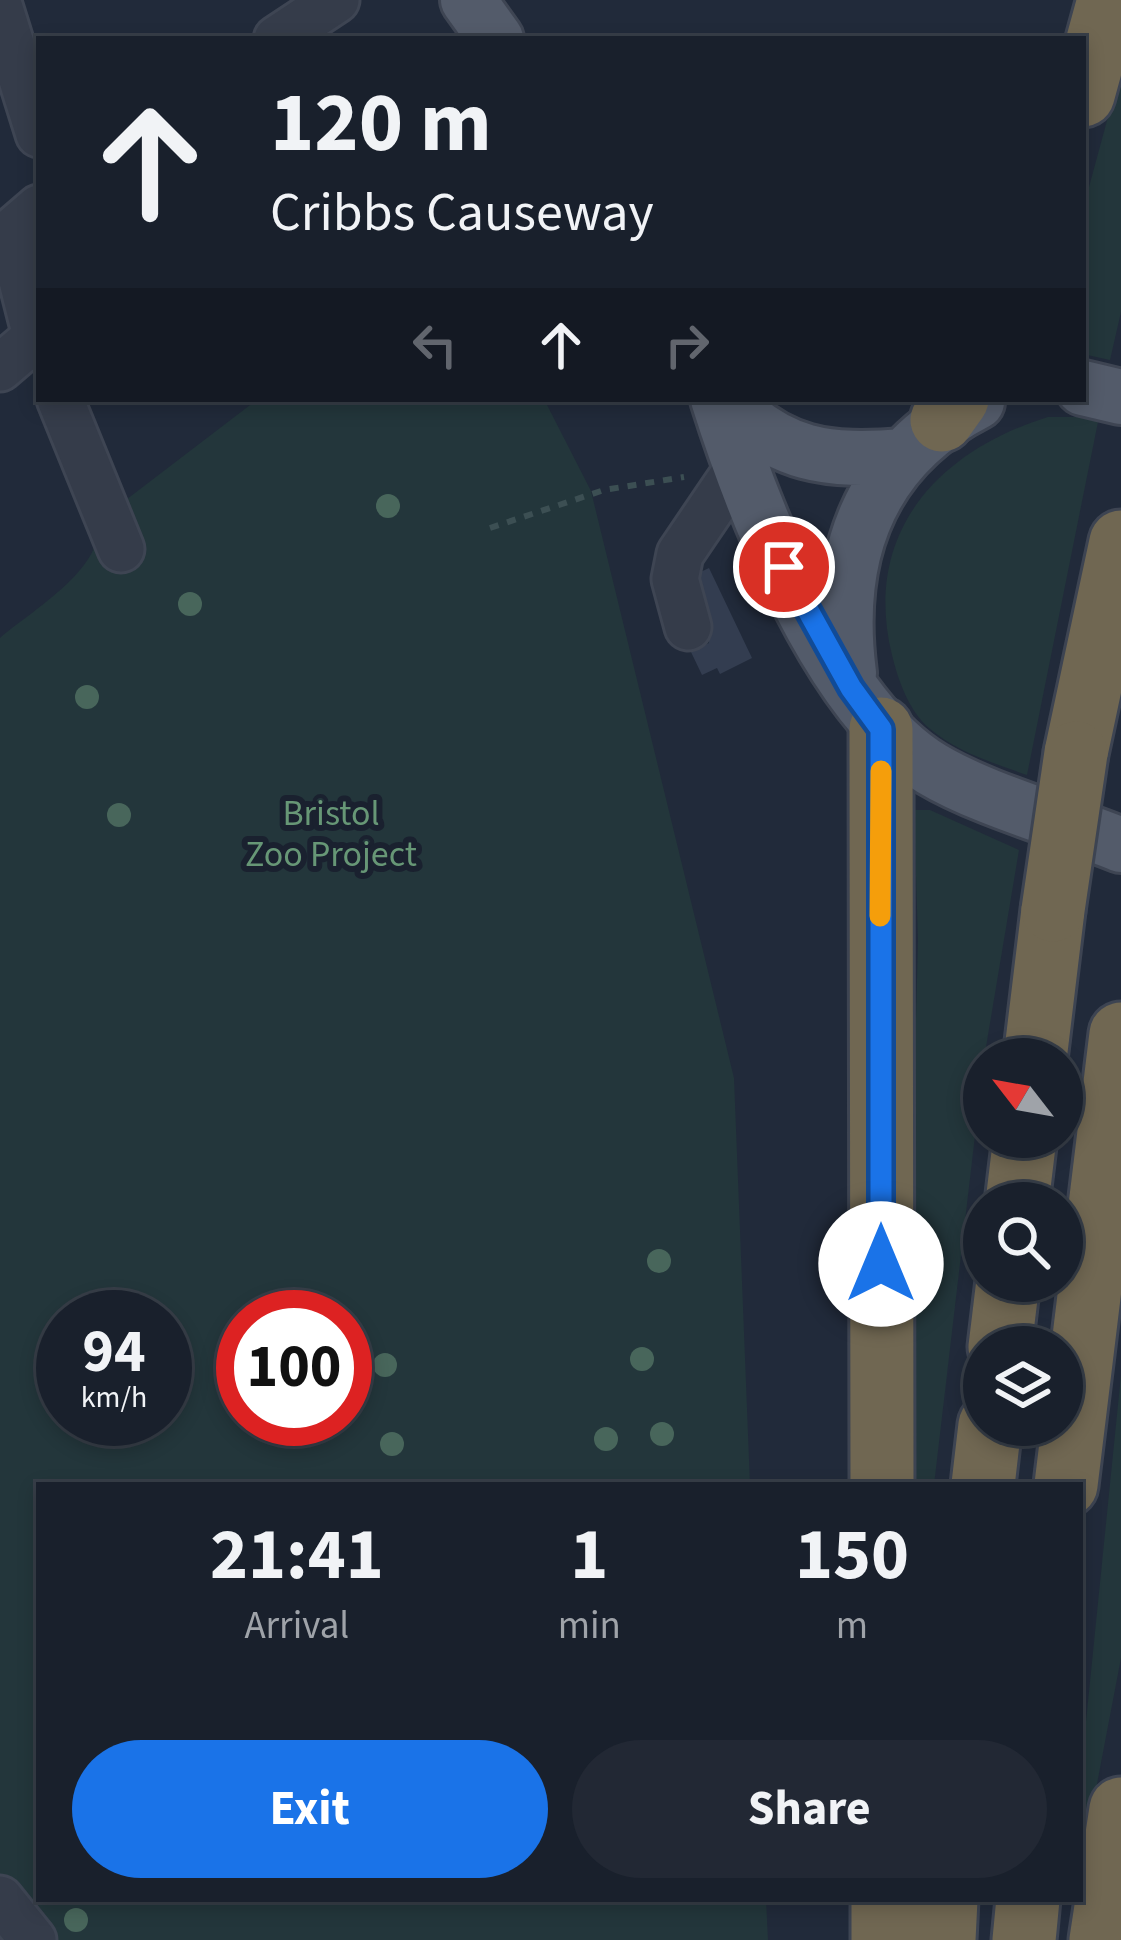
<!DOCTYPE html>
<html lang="en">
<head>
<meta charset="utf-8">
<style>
	:root { --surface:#19202c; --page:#222834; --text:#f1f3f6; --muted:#9fa3a9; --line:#373e48; --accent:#1a73e8 }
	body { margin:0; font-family:"Source Sans 3",sans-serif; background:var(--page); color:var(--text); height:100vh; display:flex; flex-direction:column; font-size:45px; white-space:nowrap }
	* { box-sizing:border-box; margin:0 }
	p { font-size:39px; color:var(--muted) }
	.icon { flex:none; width:66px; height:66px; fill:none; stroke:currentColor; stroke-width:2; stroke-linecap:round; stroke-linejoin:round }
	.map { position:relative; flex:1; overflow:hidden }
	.sheet { position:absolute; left:36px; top:1482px; width:1047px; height:420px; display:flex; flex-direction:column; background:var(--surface); border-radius:0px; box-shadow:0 6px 18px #0003,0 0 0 3px var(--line) }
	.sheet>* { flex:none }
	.guide { position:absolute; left:36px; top:36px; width:1050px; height:366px; border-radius:0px; box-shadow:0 6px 18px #0003,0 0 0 3px var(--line); background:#19202c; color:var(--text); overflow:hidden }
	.needle { width:78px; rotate:301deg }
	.fabs { position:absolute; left:963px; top:1038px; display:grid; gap:24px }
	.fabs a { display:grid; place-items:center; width:120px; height:120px; border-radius:50%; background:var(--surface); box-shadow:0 6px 18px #0003,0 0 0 3px var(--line); font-size:60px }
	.speed { position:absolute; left:36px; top:1290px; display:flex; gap:24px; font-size:60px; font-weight:700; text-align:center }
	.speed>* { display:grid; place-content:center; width:156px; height:156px; border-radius:50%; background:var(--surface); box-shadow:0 6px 18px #0003,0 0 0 3px var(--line); line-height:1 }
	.speed small { font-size:30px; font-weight:400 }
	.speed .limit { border:18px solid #d22; background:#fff; color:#111 }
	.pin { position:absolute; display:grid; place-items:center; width:102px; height:102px; color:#fff; margin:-51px; border:6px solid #fff; border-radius:50%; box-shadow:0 3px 12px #0007 }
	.me { position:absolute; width:132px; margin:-66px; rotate:0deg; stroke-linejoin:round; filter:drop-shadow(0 0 9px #0008) }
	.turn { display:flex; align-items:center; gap:42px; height:252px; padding:0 36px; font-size:54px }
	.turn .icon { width:156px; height:156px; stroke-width:2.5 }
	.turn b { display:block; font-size:84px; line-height:102px }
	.lanes { display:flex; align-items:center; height:114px; padding:0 36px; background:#0003; justify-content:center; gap:60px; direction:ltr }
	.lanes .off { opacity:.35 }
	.eta { display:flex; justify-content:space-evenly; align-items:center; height:204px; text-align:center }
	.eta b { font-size:72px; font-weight:700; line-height:84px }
	.action { display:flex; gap:24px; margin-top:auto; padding:24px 36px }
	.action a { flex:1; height:138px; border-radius:72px; background:var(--accent); color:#fff; font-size:48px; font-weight:700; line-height:138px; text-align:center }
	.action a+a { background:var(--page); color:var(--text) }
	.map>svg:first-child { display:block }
</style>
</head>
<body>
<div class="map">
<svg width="1121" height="1940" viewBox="0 0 1121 1940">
	<rect width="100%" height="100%" fill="#212a3a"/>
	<path fill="#23363b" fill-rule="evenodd" d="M1121 69V312L1110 360 1083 354V209Z
		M258 399H544L591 491 734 1078 750 1485H39V1899H766L768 1940H0V638C31 611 107 567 97 522ZM63 1317H165V1419H63ZM243 1317H345V1419H243Z
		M1048 417H1099L1027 775C993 763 957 752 929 728 909 711 898 680 892 655 862 533 938 451 1048 417Z
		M914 810H930L1019 850 984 1059 934 1485H904L918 941Z
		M1121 1375V1658L1080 1873 1083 1751Z"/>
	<path fill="#333d50" d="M709 568 752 658 720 674 717 668 702 675 691 652 709 643 688 578Z"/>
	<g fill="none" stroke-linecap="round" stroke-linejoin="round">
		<g stroke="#3e4553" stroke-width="51">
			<path id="minor" d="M0 9 39 134
				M277 39 336 0
				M39 208 10 233 39 348
				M0 368 35 338
				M60 399 121 549
				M688 627 675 579 680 554 739 467
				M0 1899 33 1940"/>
		</g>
		<g stroke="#3e4553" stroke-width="60">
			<path id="major" d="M468 0 496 39
				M1083 388 1121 397
				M718 399C753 510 829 707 932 769 982 799 1065 822 1121 845
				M724 399C780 457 827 462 905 456
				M849 673C834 557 868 458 977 402"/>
		</g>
		<g stroke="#3d4452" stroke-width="69">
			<path id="highway" d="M1083 95 1109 0
				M942 420 957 399
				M881 729 882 1485
				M1076 753 1121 542
				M1035 1059 1053 910
				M1017 1203 1025 1137
				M1000 1347 1008 1281
				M983 1485 990 1425
				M1066 1485 1121 1034
				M883 1899V1940
				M944 1940 946 1899
				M1024 1940 1028 1899
				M1101 1940 1121 1809"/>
		</g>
		<path stroke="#3c4f53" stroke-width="6" stroke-dasharray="9 9" stroke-linecap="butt" d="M490 528 604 490 684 477"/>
		<use href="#minor" stroke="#353c4a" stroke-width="45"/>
		<use href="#major" stroke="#535b6a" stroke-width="54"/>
		<use href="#highway" stroke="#706752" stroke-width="63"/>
		<g stroke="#3d4452" stroke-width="69" stroke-linecap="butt">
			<path id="highway-bridge" d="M1053 910 1076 753"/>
		</g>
		<use href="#highway-bridge" stroke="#706752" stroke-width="63"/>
	</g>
	<g fill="#48665b">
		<circle cx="388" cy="506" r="12"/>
		<circle cx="190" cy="604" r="12"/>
		<circle cx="87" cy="697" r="12"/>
		<circle cx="119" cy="815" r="12"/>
		<circle cx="659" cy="1261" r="12"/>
		<circle cx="642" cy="1359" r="12"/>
		<circle cx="385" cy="1365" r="12"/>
		<circle cx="662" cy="1434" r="12"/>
		<circle cx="606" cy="1439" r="12"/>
		<circle cx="392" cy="1444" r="12"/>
		<circle cx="76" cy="1920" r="12"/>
	</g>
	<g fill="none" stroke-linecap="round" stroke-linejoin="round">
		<g stroke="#114b97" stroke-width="30">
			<path id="route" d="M784 567 851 688 881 729V1264"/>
		</g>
		<use href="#route" stroke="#1a73e8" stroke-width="21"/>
		<path stroke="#f59e0b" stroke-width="21" d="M880 916 881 771"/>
	</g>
	<g text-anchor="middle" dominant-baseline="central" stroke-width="12" stroke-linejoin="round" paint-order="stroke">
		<g font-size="36" fill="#679776" stroke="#1a212f">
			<text x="331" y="813">Bristol<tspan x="331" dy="41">Zoo Project</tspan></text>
		</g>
	</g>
</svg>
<div class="fabs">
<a><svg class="needle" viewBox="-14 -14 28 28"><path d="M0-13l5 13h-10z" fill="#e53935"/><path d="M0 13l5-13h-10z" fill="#9fa3a9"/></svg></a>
<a><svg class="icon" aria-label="search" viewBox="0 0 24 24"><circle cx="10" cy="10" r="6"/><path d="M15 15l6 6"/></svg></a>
<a><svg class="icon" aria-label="layers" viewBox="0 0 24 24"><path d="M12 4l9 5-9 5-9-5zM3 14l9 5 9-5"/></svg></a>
</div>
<div class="speed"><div>94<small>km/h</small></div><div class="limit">100</div></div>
<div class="pin" style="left:784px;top:567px;background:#d93025"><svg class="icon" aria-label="arrive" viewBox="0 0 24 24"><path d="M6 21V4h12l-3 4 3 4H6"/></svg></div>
<svg class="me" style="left:881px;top:1264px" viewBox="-20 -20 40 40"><circle r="19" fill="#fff"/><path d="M0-13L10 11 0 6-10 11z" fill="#1a73e8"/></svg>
<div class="guide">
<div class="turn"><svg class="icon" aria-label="ahead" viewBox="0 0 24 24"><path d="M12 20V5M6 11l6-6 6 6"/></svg><div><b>120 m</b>Cribbs Causeway</div></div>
<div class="lanes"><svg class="icon off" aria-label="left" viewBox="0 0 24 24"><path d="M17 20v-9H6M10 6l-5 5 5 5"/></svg><svg class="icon" aria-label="ahead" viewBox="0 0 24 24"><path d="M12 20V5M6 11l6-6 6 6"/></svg><svg class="icon off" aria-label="right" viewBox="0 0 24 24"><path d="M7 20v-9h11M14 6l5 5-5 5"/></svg></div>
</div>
<section class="sheet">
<div class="eta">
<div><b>21:41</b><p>Arrival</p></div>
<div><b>1</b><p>min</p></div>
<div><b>150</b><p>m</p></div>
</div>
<div class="action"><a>Exit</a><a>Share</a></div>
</section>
</div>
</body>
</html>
